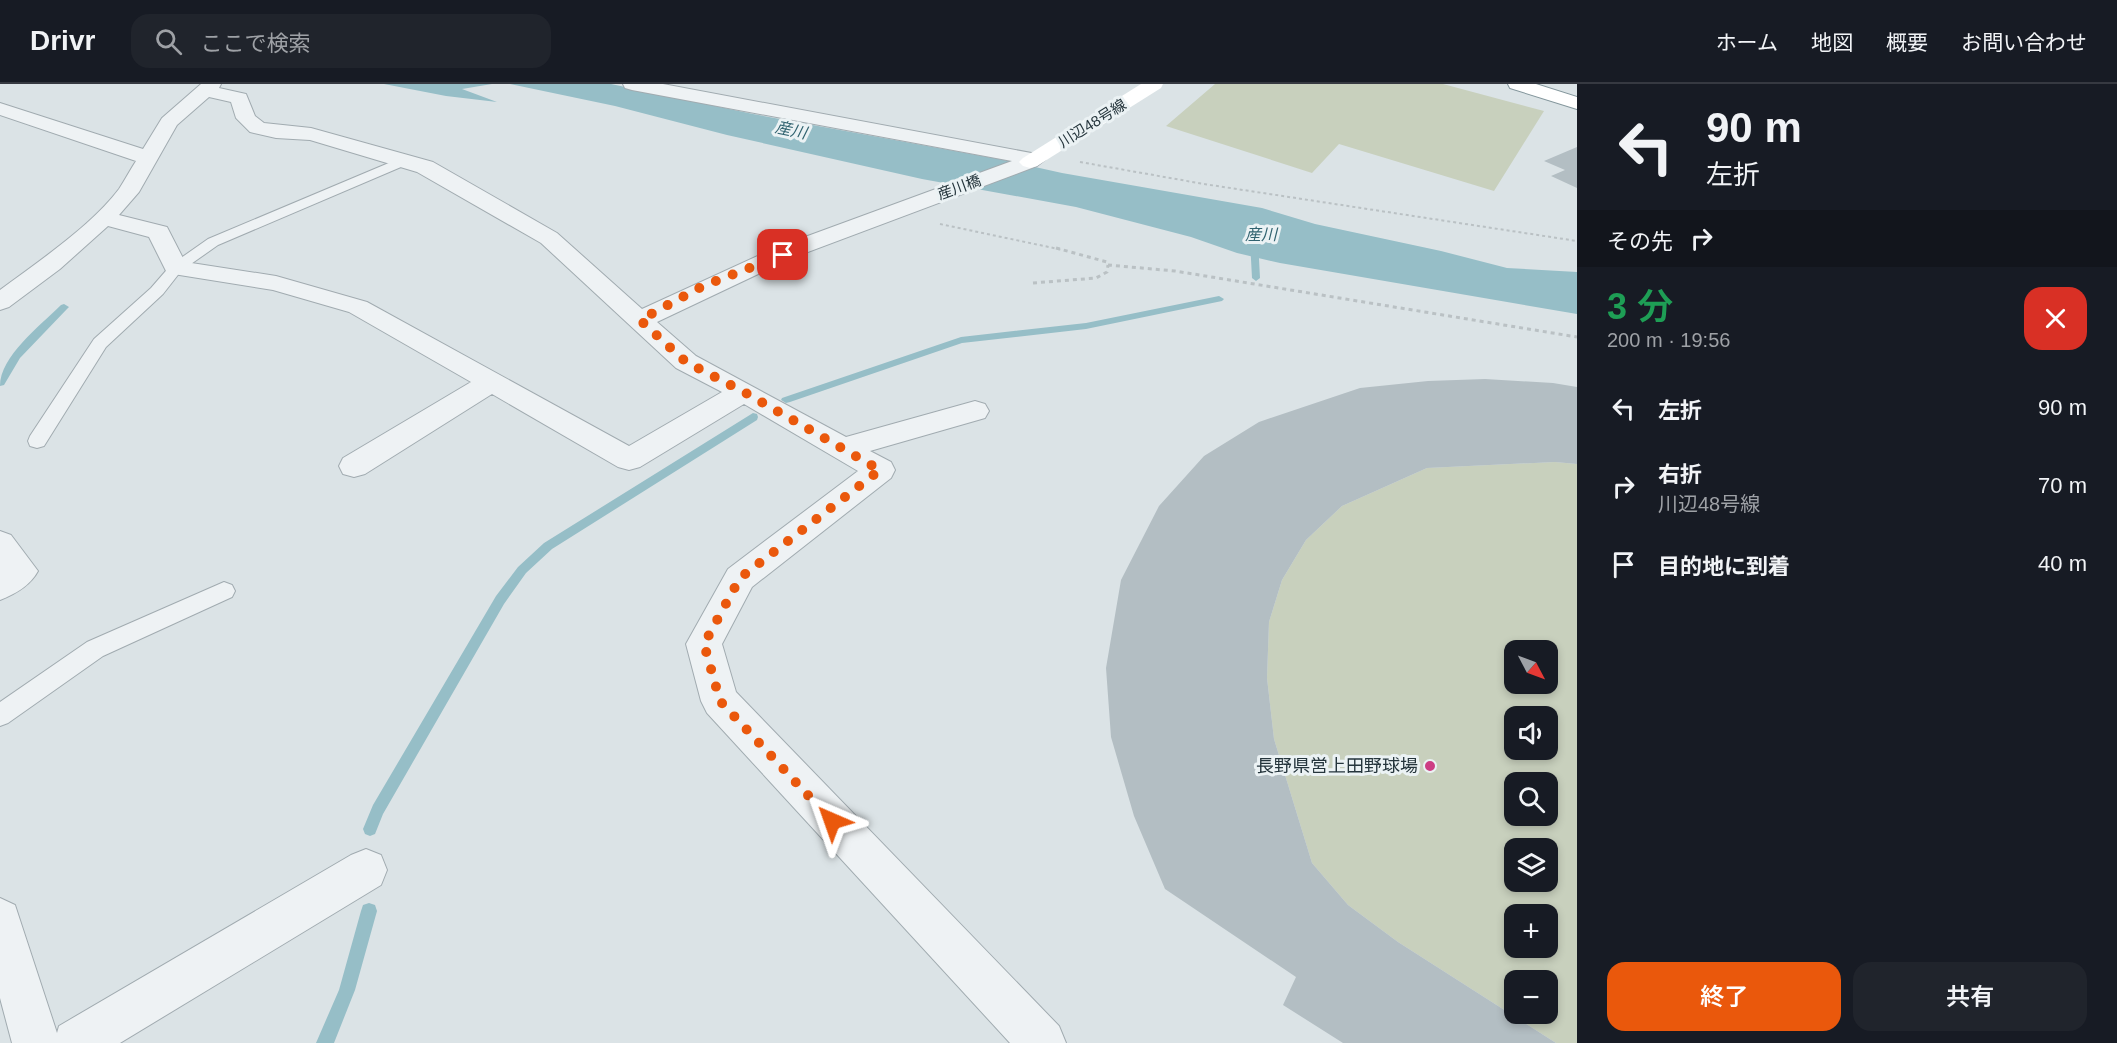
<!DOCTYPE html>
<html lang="ja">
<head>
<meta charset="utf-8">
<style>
	:root { --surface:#171b24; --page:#20242c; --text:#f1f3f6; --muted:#9ea1a6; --line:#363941; --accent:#ea580c }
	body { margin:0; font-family:Helvetica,"Noto Sans JP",sans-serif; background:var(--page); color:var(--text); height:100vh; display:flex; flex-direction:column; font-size:22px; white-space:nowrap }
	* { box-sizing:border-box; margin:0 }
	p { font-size:20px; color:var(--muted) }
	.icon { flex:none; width:33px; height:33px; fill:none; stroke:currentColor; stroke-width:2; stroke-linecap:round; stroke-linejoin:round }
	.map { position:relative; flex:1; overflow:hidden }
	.drawer { display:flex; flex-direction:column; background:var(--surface); width:540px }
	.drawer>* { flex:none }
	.top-card { background:#171b24; color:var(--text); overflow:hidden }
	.needle { width:39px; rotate:131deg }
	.fabs { position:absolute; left:1504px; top:556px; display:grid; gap:12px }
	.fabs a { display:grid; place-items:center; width:54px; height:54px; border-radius:12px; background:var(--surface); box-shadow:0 3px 9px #0003; font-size:30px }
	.pin { position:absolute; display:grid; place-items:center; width:51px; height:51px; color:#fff; margin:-26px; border-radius:12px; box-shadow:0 3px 9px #0006 }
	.me { position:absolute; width:66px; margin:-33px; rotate:317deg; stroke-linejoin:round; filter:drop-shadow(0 0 4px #0008) }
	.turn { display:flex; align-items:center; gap:21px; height:126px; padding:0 30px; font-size:27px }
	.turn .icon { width:78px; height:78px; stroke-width:2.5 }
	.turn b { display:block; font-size:42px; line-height:51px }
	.then { display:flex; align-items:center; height:57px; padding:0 30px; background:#0003; gap:12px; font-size:22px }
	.round { display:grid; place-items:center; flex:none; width:63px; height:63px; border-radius:18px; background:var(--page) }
	.headline { display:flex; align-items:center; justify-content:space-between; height:102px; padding:0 30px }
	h1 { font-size:36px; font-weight:600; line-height:45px; color:#1e9e55 }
	.button { display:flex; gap:12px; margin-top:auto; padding:12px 30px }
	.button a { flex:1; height:69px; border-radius:18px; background:var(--accent); color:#fff; font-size:24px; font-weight:600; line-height:69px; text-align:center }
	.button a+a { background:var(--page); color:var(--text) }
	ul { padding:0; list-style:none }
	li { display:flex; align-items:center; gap:18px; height:78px; padding:0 30px }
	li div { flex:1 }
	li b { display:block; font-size:22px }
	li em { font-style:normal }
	header { display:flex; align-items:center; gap:36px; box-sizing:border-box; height:84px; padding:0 30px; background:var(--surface); border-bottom:2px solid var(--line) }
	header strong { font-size:28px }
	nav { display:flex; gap:33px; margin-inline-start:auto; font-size:21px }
	.search { width:420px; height:54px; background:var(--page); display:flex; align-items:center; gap:15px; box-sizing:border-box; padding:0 21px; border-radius:18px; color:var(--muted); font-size:22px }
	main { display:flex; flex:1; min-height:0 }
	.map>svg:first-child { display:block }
</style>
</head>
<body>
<header>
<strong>Drivr</strong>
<div class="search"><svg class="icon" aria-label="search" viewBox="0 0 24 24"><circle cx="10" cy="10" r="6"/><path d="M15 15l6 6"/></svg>ここで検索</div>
<nav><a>ホーム</a><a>地図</a><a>概要</a><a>お問い合わせ</a></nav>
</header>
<main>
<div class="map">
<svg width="1577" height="959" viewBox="0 0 1577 959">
	<rect width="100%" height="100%" fill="#dbe3e6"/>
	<path fill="#c8d0bd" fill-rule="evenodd" d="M1215 0H1443L1544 27 1494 107 1339 60 1312 89 1166 42Z
		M1555 378 1577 380V959H1556L1398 858 1348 821 1312 779 1274 655 1267 594 1269 538 1282 496 1306 456 1342 422 1427 384ZM1515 567H1548V600H1515ZM1515 633H1548V666H1515ZM1515 699H1548V732H1515ZM1515 765H1548V798H1515ZM1515 831H1548V864H1515ZM1515 897H1548V930H1515Z"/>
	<path fill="#96bec7" d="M384 0H492L462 5 497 18 446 12Z
		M510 0H611L753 30 1004 76 1062 89 1262 124 1315 140 1441 167 1507 184 1577 188V230L1280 179 1237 169 1191 153 1076 123 922 95 727 51 615 22Z"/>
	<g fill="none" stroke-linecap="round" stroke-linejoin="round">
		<path fill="#96bec7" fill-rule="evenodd" d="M1254 153 1258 156 1260 194 1256 197 1252 194 1250 156Z
			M1219 212 1224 215 1222 217 1086 245 962 259 790 318 786 319 781 316 782 314 961 253 1086 239Z
			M64 220 69 223 67 225 20 274 4 301 0 302C0 272 40 242 61 221Z
			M753 329 757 330 758 333 757 336 552 465 526 489 504 520 383 730 375 750 370 752 365 750 363 745 373 721 496 512 518 483 544 459Z
			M369 819 375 821 377 827 355 906 334 959H316L339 906 361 827 363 821Z"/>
	</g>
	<path fill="#b3bec3" d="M1577 63V104L1551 92 1565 86 1544 77Z
		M1485 295 1553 299 1577 303V380L1555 378 1427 384 1342 422 1306 456 1282 496 1269 538 1267 594 1274 655 1312 779 1348 821 1398 858 1556 959H1343L1283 921 1296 893 1165 805 1134 732 1111 653 1106 584 1121 496 1159 422 1204 372 1259 338 1360 304 1428 297Z"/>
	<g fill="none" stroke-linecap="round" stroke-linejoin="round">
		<g stroke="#a1abb0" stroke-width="2">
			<path id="lane" d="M403 73 410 77 408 80 218 161 181 187 163 210 106 263 44 362 37 364 30 362 28 357 30 352 94 255 151 204 171 181 208 155Z
				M224 498 232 501 235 507 232 513 103 572 8 639 0 642V618L87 558Z"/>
		</g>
		<g stroke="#a1abb0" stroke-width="2">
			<path id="street" d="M201 0H221L219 4 246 10 255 32 264 39 311 44 433 78 557 149 642 225 775 164 1012 77 632 6 625 4 623 0H663L1042 71 1046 75 1037 82 792 174 657 238 696 272 846 353 975 317 985 320 989 327 985 334 870 367 891 378 895 386 891 394 752 503 722 560 736 608 1059 942 1066 959H1010L707 629 701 617 686 560 728 485 858 387 744 320 640 383 629 386 618 383 492 310 365 390 354 393 343 390 339 382 343 374 471 298 349 228 273 206 167 189 149 153 108 142 60 185 9 223 0 226V206C38 178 91 142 119 105 125 96 130 86 136 77L0 31V19L143 65 162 34ZM209 13 231 18 236 34 250 48 276 54 310 56 417 88 541 159 676 284 722 308 629 362 367 218 276 192 185 178 167 143 119 131 139 108 177 41Z
				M0 447 11 451 38 487C30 502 15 510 0 516Z
				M366 765 381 771 387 786 381 801 120 959H12L0 914V814L15 821 57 949 59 942 351 771Z"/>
		</g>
		<g stroke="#83969c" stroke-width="2">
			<path id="highway" d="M1508 0H1536L1577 13V25L1510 4Z"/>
		</g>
		<path stroke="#bac1c4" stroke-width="2" stroke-dasharray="3 3" stroke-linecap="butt" d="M1080 78 1204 100 1577 157
			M940 140 1063 166"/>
		<path stroke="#bac1c4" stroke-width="3" stroke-dasharray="4 4" stroke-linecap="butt" d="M1056 164 1107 178 1108 181 1175 187 1577 253
			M1033 199 1096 194 1107 188 1108 181"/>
		<use href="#lane" fill="#eef2f4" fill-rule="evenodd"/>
		<use href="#street" fill="#eef2f4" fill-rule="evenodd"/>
		<path fill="#fff" fill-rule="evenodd" d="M1141 0H1163L1161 4 1037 82 1030 84 1023 82 1019 78 1023 74Z"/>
		<use href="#highway" fill="#fff" fill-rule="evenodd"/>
	</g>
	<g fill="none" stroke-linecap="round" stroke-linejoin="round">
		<path stroke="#ea580c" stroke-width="10" stroke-dasharray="0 18" d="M783 171 703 202 640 236 686 278 744 308 880 386 740 494 704 560 720 617 832 737"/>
	</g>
	<circle fill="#cd3e84" stroke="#ebf2f4" stroke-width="2" cx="1430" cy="682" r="6"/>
	<g text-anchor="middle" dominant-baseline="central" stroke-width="6" stroke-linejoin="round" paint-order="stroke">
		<g font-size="15" fill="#25353c" stroke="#ebf2f4">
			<text transform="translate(1092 39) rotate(-32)">川辺48号線</text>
			<text transform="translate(959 103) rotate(-20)">産川橋</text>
		</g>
		<g font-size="16" font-style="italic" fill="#30626f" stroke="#ebf2f4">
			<text transform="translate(791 46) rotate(12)">産川</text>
			<text x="1261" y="150">産川</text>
		</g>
		<g font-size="18" fill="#25353c" stroke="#ebf2f4" text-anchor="end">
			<text x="1418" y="682">長野県営上田野球場</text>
		</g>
	</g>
</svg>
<div class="fabs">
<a><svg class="needle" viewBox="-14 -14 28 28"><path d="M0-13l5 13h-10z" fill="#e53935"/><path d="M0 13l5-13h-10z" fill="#9ea1a6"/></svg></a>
<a><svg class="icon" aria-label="sound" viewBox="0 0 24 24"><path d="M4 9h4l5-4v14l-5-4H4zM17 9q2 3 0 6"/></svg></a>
<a><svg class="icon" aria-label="search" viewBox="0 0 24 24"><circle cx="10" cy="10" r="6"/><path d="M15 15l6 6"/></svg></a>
<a><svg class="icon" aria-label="layers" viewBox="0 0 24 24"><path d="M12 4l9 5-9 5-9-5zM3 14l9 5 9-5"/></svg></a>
<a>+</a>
<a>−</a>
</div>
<div class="pin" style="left:783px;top:171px;background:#d93025"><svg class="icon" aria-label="arrive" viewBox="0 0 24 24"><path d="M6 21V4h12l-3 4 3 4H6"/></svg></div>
<svg class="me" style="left:832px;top:737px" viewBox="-20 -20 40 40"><path d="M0-17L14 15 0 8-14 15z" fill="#ea580c" stroke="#fff" stroke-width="4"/></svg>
</div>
<section class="drawer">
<div class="top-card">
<div class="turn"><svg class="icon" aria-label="left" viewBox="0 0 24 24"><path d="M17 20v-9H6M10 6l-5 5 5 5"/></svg><div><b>90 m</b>左折</div></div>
<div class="then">その先<svg class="icon" aria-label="right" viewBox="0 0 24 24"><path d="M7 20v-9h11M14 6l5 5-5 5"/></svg></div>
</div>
<div class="headline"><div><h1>3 分</h1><p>200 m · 19:56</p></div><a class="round" style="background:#d93025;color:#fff"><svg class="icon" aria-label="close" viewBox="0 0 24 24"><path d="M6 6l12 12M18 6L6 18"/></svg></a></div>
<ul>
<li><svg class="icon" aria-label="left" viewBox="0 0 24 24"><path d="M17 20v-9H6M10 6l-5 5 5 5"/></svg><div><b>左折</b></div><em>90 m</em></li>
<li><svg class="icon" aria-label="right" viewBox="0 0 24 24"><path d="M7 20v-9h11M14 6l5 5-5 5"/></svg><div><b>右折</b><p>川辺48号線</p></div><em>70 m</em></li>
<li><svg class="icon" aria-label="arrive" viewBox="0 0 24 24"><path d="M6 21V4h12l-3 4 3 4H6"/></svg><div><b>目的地に到着</b></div><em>40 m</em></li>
</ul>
<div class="button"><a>終了</a><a>共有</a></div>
</section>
</main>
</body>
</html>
